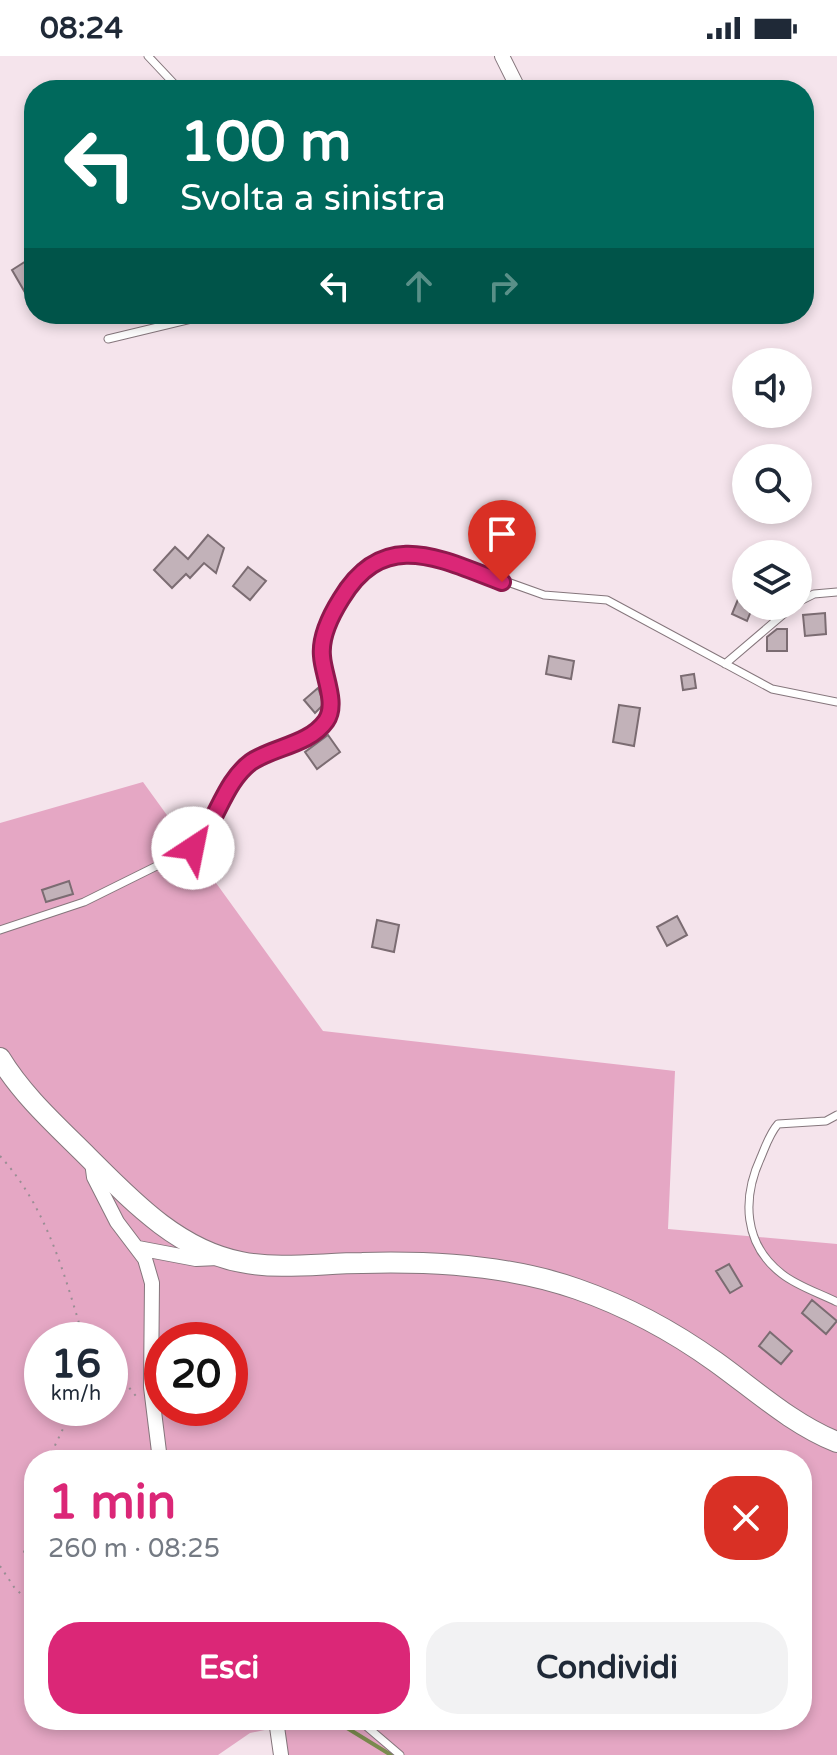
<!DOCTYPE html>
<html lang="it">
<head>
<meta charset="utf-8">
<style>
	:root { --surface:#fff; --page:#f2f2f3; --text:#1f2937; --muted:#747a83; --accent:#db2777 }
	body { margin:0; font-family:"Varela Round",sans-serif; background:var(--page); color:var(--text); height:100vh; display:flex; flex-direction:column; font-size:30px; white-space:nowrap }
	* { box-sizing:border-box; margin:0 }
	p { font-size:26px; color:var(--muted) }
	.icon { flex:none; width:44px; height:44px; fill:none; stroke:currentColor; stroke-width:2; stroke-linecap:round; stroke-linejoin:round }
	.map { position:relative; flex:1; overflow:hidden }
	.side { position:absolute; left:24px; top:1394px; width:788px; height:280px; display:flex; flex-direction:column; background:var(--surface); border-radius:32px; box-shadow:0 4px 12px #0003 }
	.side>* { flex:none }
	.hud { position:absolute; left:24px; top:24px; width:790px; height:244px; border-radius:32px; box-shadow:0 4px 12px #0003; background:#00695c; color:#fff; overflow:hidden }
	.controls { position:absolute; left:732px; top:292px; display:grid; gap:16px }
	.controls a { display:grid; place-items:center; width:80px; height:80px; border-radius:50%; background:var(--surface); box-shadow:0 4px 12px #0003; font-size:40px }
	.speed { position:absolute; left:24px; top:1266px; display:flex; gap:16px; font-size:40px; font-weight:700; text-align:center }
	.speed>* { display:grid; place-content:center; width:104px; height:104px; border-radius:50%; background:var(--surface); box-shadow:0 4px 12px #0003; line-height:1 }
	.speed small { font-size:20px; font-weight:400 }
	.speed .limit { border:12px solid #d22; background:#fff; color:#111 }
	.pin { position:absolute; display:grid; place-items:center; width:68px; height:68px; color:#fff; margin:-82px -34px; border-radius:50% 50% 50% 0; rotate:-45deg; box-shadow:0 0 8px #0007 }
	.pin .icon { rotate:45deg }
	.me { position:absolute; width:88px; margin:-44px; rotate:34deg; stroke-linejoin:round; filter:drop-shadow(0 0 6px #0008) }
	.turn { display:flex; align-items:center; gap:28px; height:168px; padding:0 24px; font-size:36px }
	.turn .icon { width:104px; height:104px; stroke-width:2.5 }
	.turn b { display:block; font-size:56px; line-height:68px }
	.lanes { display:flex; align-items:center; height:76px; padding:0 24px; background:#0003; justify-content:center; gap:40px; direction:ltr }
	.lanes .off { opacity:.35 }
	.round { display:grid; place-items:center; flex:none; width:84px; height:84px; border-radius:32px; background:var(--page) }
	.headline { display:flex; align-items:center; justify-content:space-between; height:136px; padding:0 24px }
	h1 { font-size:48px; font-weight:700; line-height:60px; color:var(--accent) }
	.button { display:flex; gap:16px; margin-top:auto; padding:16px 24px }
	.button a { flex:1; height:92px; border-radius:32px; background:var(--accent); color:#fff; font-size:32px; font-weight:700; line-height:92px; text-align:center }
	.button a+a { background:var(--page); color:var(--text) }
	.status { display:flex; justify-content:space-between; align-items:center; height:56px; padding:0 40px; background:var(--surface); direction:ltr }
	.status svg { height:22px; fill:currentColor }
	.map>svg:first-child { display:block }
</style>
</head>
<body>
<div class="status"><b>08:24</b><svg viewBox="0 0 49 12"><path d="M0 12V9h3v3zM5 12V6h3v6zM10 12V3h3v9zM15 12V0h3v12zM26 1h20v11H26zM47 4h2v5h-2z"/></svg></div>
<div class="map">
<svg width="837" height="1699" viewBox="0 0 837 1699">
	<rect width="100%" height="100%" fill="#f5e4ec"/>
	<path fill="#e5a7c4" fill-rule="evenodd" d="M143 726 323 975 675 1015 668 1173 837 1188V1699H286L284 1670 250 1677 218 1699H0V767ZM42 1284H110V1352H42ZM162 1284H230V1352H162ZM34 1404H802V1664H34Z"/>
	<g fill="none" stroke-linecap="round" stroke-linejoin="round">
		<path stroke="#7a8b4e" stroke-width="4" d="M334 1664 391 1699"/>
	</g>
	<path fill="#c2b2b9" stroke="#7b6c72" stroke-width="2" d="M34 200V252L12 214Z
		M208 479 224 492 216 517 204 507 190 522 186 518 172 532 154 514 175 491 188 503Z
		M248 511 266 525 250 544 233 530Z
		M746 524V550H753L747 565 732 558Z
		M825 557 826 578 805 580 803 559Z
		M777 573H787V595H767V581Z
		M549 600 574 605 571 623 546 618Z
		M694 618 696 632 683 634 681 620Z
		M318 632 324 648 315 657 304 644Z
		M619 649 640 652 634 690 613 686Z
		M328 679 340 696 317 713 305 696Z
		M69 825 73 838 46 846 42 834Z
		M677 860 687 879 667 890 657 871Z
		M377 864 399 869 394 896 372 891Z
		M729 1208 742 1230 730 1237 716 1215Z
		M812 1244 837 1265 826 1278 802 1257Z
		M770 1276 792 1295 781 1308 759 1290Z"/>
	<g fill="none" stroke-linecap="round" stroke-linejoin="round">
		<g stroke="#85767c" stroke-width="9">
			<path id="lane" d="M148 0 180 34
				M108 283 212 258
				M798 546 814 538 837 536
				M725 608 793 550
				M0 874 84 846 193 792 245 711 320 672 331 649 321 596 324 577 351 526 374 505 392 499 449 505 544 539 607 544 772 633 837 646
				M837 1059 826 1065 778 1068C770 1077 766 1089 761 1101 742 1142 743 1188 782 1218 797 1230 819 1237 837 1246
				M359 1664 400 1699"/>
		</g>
		<g stroke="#85767c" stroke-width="16">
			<path id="street" d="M502 0 519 34
				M92 1106 94 1121 117 1166 145 1203 152 1227 151 1331 160 1404
				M138 1192 196 1203 218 1202
				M276 1664 281 1699"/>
		</g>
		<g stroke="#85767c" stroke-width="22">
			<path id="secondary" d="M0 1002C23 1040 57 1070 88 1101 131 1144 178 1194 241 1206 279 1214 323 1207 362 1207 431 1205 512 1210 577 1233 626 1250 674 1276 716 1306 755 1334 792 1368 837 1386"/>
		</g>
		<path stroke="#9a8e94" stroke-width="2" stroke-dasharray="2 6" stroke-linecap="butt" d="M0 1100C47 1151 65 1220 84 1284
			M110 1318 127 1329 139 1344
			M48 1404 73 1352
			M0 1510 16 1534 26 1541 33 1524 24 1495 34 1451"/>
		<use href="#lane" stroke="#fff" stroke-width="7"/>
		<use href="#street" stroke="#fff" stroke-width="14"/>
		<use href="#secondary" stroke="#fff" stroke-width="20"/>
	</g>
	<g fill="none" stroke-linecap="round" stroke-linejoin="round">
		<g stroke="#8e194d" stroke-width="20">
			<path id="route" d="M193 792C217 767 223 727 251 706 273 691 309 689 326 665 338 648 323 619 322 600 320 580 331 559 341 543 384 471 440 503 502 526"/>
		</g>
		<use href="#route" stroke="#db2777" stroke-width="14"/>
	</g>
</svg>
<div class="controls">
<a><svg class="icon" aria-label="sound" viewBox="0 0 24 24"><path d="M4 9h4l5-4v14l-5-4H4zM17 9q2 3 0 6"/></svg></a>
<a><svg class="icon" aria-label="search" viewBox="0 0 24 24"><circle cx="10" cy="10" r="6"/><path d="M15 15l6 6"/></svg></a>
<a><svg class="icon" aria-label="layers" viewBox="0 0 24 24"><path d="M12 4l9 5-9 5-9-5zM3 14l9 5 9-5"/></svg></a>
</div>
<div class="speed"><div>16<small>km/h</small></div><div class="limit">20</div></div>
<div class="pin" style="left:502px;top:526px;background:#d93025"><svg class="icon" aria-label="arrive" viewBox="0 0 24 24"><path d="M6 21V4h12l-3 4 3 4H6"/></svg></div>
<svg class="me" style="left:193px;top:792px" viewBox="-20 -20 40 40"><circle r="19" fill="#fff"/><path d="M0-13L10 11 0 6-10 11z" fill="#db2777"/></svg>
<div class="hud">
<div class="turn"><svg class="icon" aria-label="left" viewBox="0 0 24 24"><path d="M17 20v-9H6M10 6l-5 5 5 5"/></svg><div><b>100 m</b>Svolta a sinistra</div></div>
<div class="lanes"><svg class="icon" aria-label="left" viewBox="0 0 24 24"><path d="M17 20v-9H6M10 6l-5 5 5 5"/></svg><svg class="icon off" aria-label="ahead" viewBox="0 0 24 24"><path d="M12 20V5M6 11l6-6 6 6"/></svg><svg class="icon off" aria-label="right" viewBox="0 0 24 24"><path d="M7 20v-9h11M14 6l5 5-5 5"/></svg></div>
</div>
<section class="side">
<div class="headline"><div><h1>1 min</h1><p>260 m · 08:25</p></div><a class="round" style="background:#d93025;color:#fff"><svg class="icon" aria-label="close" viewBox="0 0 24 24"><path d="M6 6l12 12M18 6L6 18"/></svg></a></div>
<div class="button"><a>Esci</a><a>Condividi</a></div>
</section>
</div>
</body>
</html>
